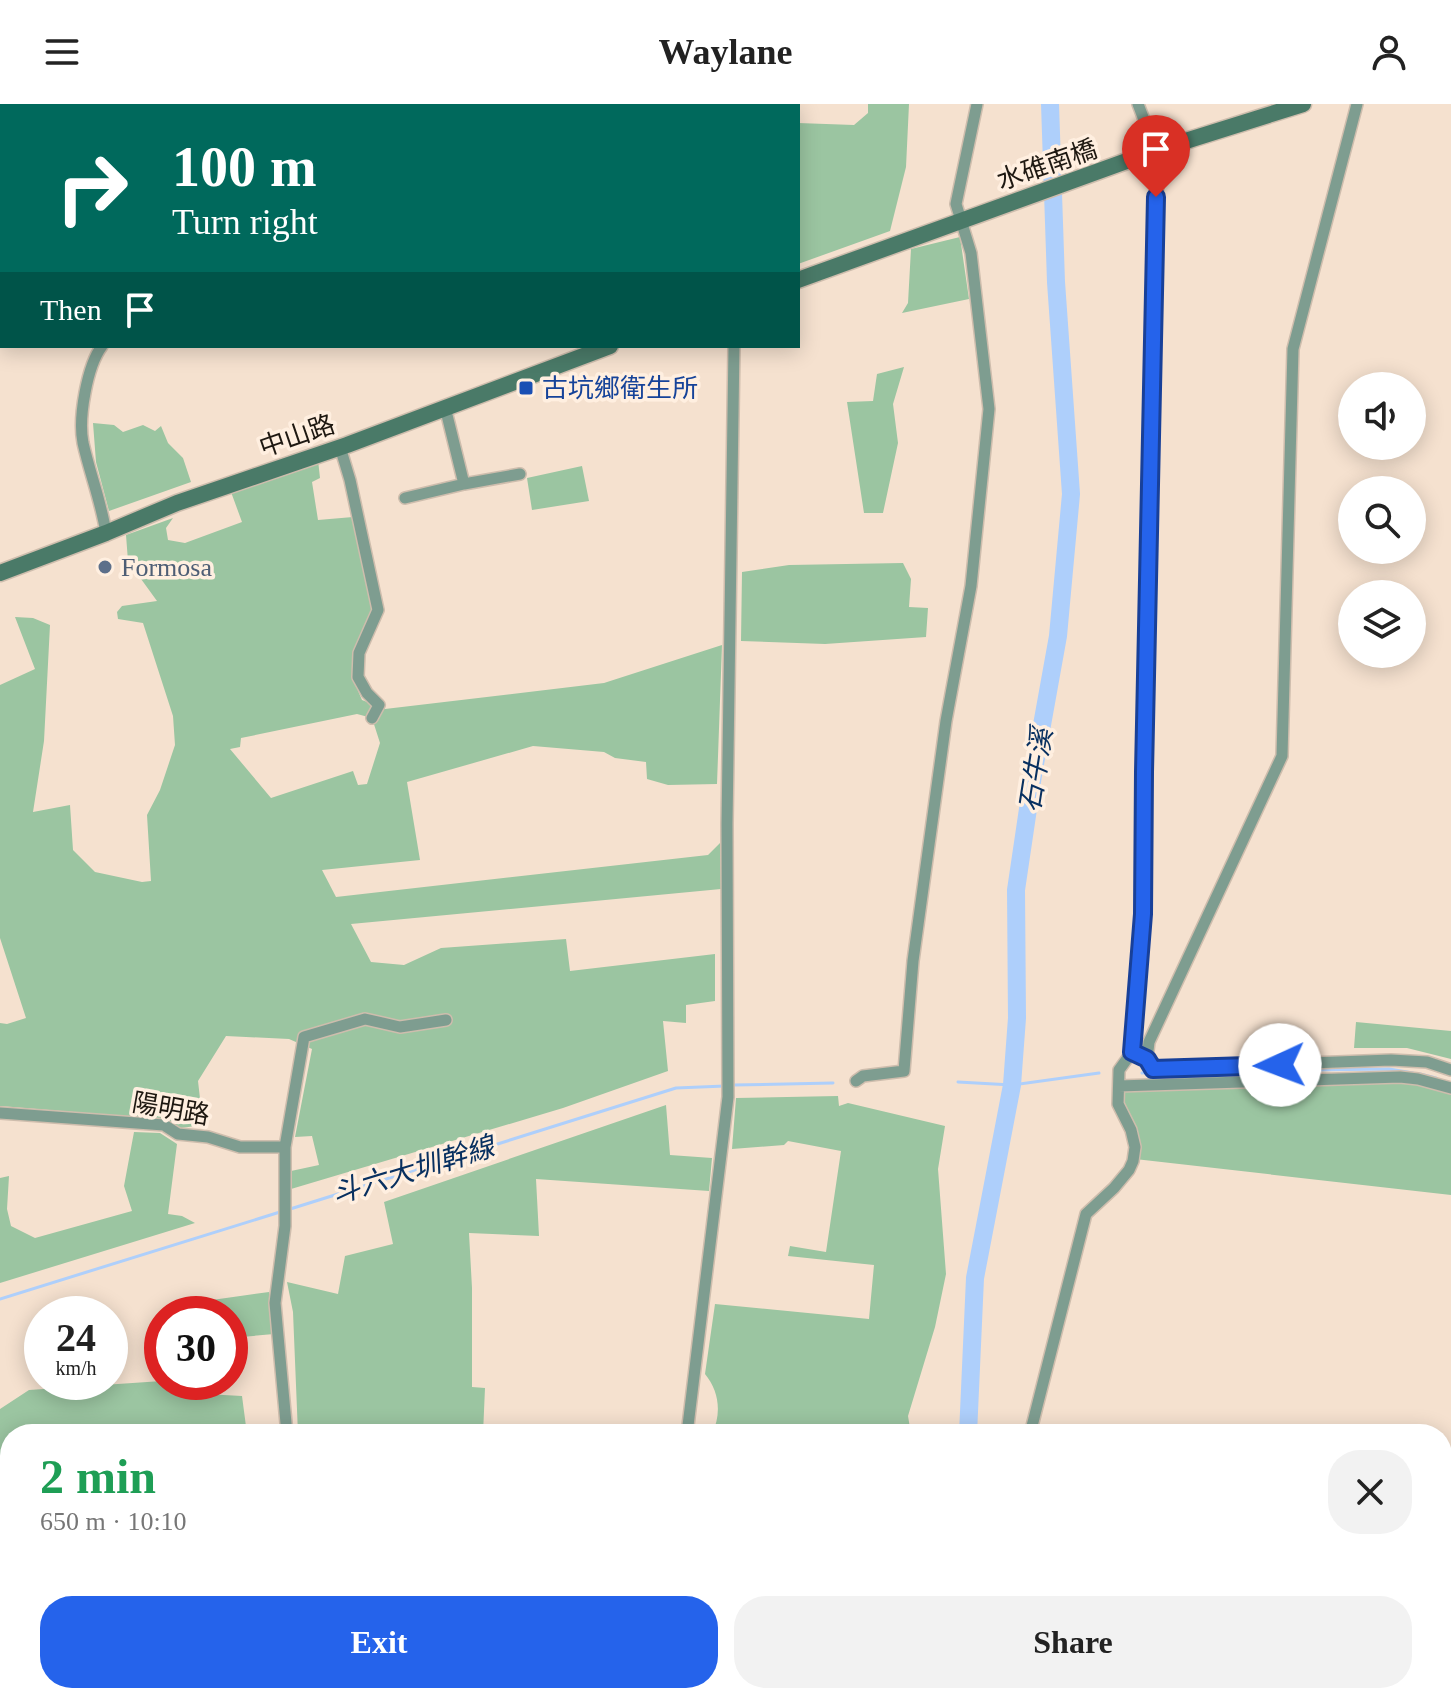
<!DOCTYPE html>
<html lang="en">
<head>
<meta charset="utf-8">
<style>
	:root { --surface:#fff; --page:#f2f2f2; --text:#222; --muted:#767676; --accent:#2563eb }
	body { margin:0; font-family:"Times New Roman","Noto Sans TC",serif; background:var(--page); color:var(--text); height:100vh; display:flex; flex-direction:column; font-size:30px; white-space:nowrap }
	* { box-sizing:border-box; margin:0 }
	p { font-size:26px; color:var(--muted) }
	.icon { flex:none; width:44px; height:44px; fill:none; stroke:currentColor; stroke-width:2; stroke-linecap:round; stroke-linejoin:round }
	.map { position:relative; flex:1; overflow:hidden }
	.details { position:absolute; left:0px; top:1320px; width:1452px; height:280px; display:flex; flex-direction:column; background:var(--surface); border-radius:32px 32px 0 0; box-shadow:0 4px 20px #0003 }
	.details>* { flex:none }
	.guide { position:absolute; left:0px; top:0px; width:800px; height:244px; box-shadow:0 4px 20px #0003; background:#00695c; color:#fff; overflow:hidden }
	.buttons { position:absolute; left:1338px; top:268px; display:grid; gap:16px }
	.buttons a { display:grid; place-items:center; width:88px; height:88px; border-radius:50%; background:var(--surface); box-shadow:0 4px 20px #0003; font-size:40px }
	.speed { position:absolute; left:24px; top:1192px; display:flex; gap:16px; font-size:40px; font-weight:700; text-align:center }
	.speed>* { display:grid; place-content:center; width:104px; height:104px; border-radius:50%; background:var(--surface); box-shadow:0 4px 20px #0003; line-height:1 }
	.speed small { font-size:20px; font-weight:400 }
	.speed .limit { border:12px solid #d22; background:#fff; color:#111 }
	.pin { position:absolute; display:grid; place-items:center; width:68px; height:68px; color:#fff; margin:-82px -34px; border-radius:50% 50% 50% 0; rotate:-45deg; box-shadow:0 0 8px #0007 }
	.pin .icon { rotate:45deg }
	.me { position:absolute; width:88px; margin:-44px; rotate:268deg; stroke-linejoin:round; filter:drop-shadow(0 0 6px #0008) }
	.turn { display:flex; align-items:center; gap:28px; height:168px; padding:0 40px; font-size:36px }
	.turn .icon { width:104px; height:104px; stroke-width:2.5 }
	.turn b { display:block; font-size:56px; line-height:68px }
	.then { display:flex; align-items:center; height:76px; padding:0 40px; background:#0003; gap:16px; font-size:30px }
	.round { display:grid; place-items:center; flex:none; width:84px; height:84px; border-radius:32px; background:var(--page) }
	.overview { display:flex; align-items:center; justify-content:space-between; height:136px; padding:0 40px }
	h1 { font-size:48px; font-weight:600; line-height:60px; color:#1e9e55 }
	.cta { display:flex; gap:16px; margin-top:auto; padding:16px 40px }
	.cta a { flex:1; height:92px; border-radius:32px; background:var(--accent); color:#fff; font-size:32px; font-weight:600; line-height:92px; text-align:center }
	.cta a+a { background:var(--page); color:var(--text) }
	header { display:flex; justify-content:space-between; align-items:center; height:104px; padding:0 40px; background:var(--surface); font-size:36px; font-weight:600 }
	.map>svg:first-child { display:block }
</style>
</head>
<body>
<header><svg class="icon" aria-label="menu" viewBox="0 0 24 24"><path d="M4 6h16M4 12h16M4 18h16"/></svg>Waylane<svg class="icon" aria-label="person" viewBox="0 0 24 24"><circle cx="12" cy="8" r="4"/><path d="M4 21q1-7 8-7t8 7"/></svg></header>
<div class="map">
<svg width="1451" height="1600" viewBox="0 0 1451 1600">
	<rect width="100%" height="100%" fill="#f5e1cf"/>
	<path fill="#9bc5a1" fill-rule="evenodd" d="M120 0H623L119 2Z
		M868 0H909L906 63 890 127 798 160V19L854 21 868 9Z
		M960 133 969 195 902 209 908 199 911 145Z
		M904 263 893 300 898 339 883 409H864L847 298 873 297 877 270Z
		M93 319 114 321 123 328 143 321 155 327 161 322 168 339 183 354 191 378 109 407 96 358Z
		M318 356 320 374 312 378 318 416 353 413 372 506 354 549 353 575 362 596 385 605 604 579 722 541 717 680 668 681 647 675 646 658 615 654 604 648 533 642 407 678 420 756 322 766 336 793 708 751 720 739 721 785 351 820 371 858 404 861 441 844 566 835 570 867 715 850V897L686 901V919L663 917 668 967 563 1004 291 1085V1067L319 1061 312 1032 295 1033 312 945 289 935 226 932 198 977 203 1021 181 1024 160 1015 0 1002V919L7 920 26 914 0 834V581L35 565 15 513 33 514 50 521 44 637 33 708 70 701 73 746 95 768 142 778 151 777 147 711 160 686 175 641 173 612 143 519 118 515 117 508 122 502 157 497 128 457 126 431 173 414 166 424 168 436 185 439 242 418 231 388ZM357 610 372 614 380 639 367 680 358 681 353 667 271 694 230 645 240 643 241 634Z
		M582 362 589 397 532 406 527 374Z
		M903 459 911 475 909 503 928 504 926 533 825 540 741 537 742 468 789 461Z
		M1356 918 1451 927V955L1407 944H1354Z
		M1394 977 1426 981 1451 989V1091L1135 1055 1130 1018 1116 1000 1119 983H1256Z
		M838 992 839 1002 848 999 945 1022 938 1065 946 1170 935 1223 908 1312 911 1330H712C722 1309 719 1287 705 1270L715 1200 869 1215 874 1161 788 1152 790 1142 826 1148 841 1047 788 1037 784 1041 732 1045 736 994Z
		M666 1001 670 1051 712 1054 709 1087 536 1075 539 1132 469 1129 472 1184V1283L485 1284 483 1330H298L293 1208 287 1178 338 1190 345 1152 393 1140 384 1098Z
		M134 1028 160 1029 177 1040 168 1110 182 1112 195 1119 0 1179V1074L9 1072 7 1105 11 1122 35 1134 132 1107 124 1082Z
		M269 1188 274 1230 230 1234V1210H217L212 1196Z
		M162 1277 192 1278 205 1290 242 1292 247 1330H10V1470L0 1482V1305L29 1286Z
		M1442 1509H1451L1449 1600H1409L1412 1590H1442Z
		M165 1590H220L223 1600H195L167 1596Z
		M289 1590H655L654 1600H291Z
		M717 1590H816L813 1600H714Z
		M1021 1590 1061 1596 1060 1600H1028V1597L1020 1596Z"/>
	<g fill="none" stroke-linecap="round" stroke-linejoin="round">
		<path stroke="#aecffb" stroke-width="3" d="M1241 967 1389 965 1413 969
			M1142 969 1153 968
			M1420 970 1436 974
			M958 978 1012 981 1099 969
			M733 981 833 979
			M287 1106 676 984 725 982
			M0 1195 280 1108"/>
		<path stroke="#aecffb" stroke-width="18" d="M968 1330 975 1174 1012 981 1017 914 1016 786 1033 671 1058 532 1071 390 1056 178 1050 0
			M926 1600 928 1590"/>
		<g stroke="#cebdad" stroke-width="14">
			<path id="minor" d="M71 2 72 0
				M102 242C87 262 78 314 83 339 90 370 101 397 106 429
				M445 303 464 380 520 370
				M340 343 350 376 378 506 359 549 358 573 367 589 379 601 372 614
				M405 394 464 380
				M1140 951 1147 955 1153 965 1391 956 1427 958 1451 966
				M1147 955 1149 938 1282 652 1293 245 1357 0
				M856 977 863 972 904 967 913 857 946 617 971 482 989 305 971 149 956 100 977 0
				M1119 982 1400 973 1418 975 1451 984
				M0 1009 164 1021 178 1030 208 1033 240 1043H285
				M287 1330 275 1199 285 1122V1043L304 933 365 915 400 923 446 916
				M687 1330 728 993 727 720 734 242
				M1030 1330 1086 1110 1114 1084 1129 1066 1133 1057 1135 1043 1131 1026 1118 1000 1119 966 1132 948 1134 939 1143 810 1156 93 1162 63 1138 0
				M283 1590 285 1600
				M664 1600V1590
				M981 1600 983 1590"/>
		</g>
		<g stroke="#cebdad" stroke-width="17">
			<path id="tertiary" d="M740 2 741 0"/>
		</g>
		<g stroke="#cebdad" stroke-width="19">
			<path id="secondary" d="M798 176 1157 46 1303 0
				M0 469 106 429 177 399 347 341 610 242"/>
		</g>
		<use href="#minor" stroke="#7e9d90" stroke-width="11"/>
		<use href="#tertiary" stroke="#7e9d90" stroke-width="14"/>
		<use href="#secondary" stroke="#4a7a68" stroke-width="16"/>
	</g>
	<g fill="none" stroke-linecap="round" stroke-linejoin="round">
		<g stroke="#184099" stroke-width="20">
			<path id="route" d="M1156 93 1144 668 1143 810 1132 948 1147 955 1153 965 1280 961"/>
		</g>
		<use href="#route" stroke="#2563eb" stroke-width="14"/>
	</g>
	<rect fill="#1a4fb4" stroke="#ffefe0" stroke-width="3" x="518" y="276" width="16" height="16" rx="4"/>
	<circle fill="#5c6f8a" stroke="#ffefe0" stroke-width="3" cx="105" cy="463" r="8"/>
	<g text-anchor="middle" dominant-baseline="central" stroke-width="7" stroke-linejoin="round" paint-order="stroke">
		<g font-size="26" fill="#1e1811" stroke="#ffefe0">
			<text transform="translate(1047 61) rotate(-19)">水碓南橋</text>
			<text transform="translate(297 332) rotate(-19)">中山路</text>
			<text transform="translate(171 1005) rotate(10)">陽明路</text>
		</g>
		<g font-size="26" fill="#164399" stroke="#ffefe0" text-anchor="start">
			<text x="542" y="284">古坑鄉衛生所</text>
		</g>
		<g font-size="26" fill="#4e5e75" stroke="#ffefe0" text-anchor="start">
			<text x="121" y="463">Formosa</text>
		</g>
		<g font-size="28" font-style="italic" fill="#083060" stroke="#ffefe0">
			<text transform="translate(1036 666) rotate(-81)">石牛溪</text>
			<text transform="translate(413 1066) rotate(-17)">斗六大圳幹線</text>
		</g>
	</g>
</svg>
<div class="buttons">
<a><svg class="icon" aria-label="sound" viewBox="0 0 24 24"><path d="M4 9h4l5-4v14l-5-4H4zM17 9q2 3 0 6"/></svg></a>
<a><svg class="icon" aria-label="search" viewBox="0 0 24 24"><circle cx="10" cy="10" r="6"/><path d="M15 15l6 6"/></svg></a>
<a><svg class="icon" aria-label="layers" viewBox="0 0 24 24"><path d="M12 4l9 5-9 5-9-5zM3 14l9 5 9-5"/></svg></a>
</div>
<div class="speed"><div>24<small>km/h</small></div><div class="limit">30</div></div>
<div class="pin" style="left:1156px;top:93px;background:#d93025"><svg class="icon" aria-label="arrive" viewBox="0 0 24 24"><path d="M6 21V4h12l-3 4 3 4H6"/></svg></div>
<svg class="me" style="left:1280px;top:961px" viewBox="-20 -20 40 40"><circle r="19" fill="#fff"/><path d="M0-13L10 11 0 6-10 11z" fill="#2563eb"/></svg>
<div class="guide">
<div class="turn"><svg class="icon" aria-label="right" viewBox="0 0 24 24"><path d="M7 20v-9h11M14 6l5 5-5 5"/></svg><div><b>100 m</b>Turn right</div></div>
<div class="then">Then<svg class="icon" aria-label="arrive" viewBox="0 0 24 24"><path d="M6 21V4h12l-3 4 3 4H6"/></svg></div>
</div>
<section class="details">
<div class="overview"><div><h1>2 min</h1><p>650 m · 10:10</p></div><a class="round"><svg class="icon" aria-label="close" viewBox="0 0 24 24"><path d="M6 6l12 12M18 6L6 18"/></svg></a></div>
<div class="cta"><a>Exit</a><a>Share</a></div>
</section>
</div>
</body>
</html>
